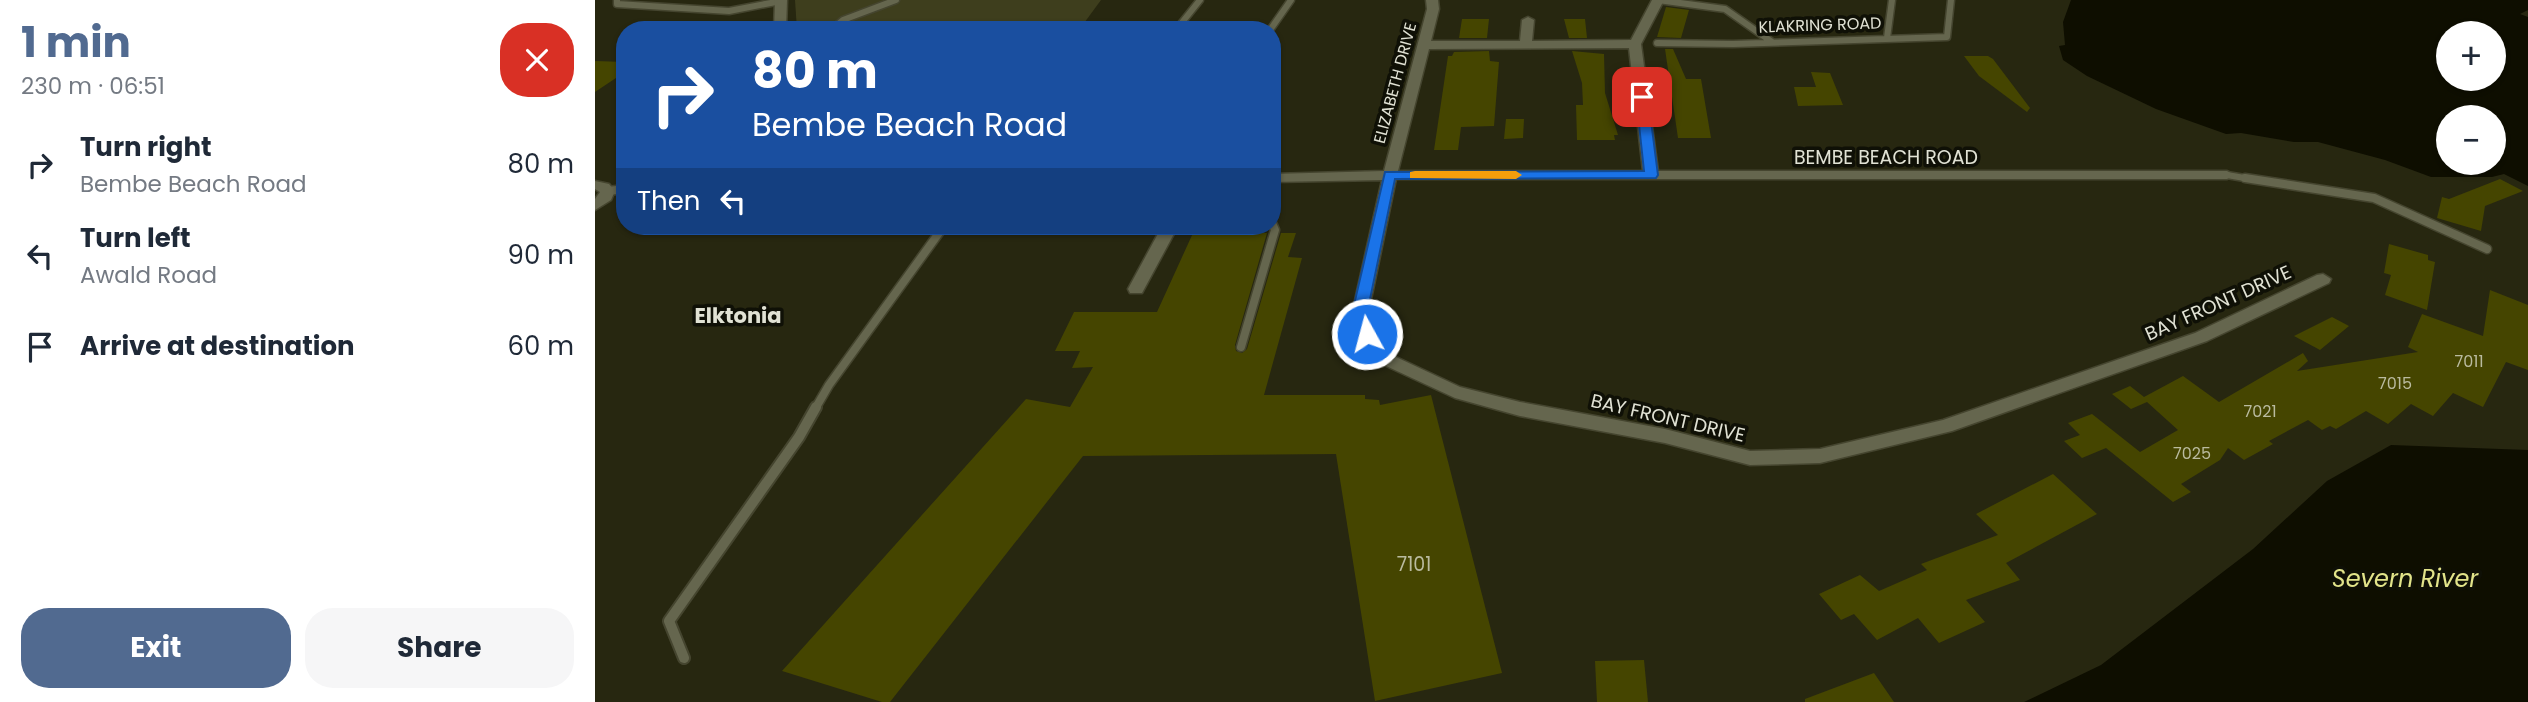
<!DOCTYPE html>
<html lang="en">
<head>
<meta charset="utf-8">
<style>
	:root { --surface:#fff; --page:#f6f6f7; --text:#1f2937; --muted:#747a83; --accent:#516a90 }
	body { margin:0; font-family:Poppins,sans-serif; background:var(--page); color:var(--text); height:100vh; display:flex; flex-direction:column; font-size:26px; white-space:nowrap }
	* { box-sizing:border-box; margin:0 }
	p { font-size:23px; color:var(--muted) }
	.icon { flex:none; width:38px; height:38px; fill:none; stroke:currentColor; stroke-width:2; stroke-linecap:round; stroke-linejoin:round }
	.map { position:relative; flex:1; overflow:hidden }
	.side { display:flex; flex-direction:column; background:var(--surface); width:595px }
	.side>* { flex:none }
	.guide { position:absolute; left:21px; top:21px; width:665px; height:214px; border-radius:28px; box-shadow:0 2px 5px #0004; background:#1a4fa0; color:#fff; overflow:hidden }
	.fabs { position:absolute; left:1841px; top:21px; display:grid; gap:14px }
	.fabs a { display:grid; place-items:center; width:70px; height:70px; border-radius:50%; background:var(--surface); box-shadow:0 2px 5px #0004; font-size:35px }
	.pin { position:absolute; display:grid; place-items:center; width:60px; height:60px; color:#fff; margin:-30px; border-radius:14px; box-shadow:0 4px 10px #0006 }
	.me { position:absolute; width:77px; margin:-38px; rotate:353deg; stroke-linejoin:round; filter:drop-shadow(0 0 5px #0008) }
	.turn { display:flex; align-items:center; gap:24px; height:147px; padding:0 21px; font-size:32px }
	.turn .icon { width:91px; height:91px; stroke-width:2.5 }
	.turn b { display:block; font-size:49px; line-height:60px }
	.then { display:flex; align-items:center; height:66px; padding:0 21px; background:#0003; gap:14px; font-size:26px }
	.round { display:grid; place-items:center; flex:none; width:74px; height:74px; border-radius:28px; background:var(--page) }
	.overview { display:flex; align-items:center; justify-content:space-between; height:119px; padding:0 21px }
	h1 { font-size:42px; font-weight:700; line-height:52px; color:var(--accent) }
	.cta { display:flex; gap:14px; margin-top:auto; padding:14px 21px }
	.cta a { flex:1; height:80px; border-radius:28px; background:var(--accent); color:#fff; font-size:28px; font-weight:700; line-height:80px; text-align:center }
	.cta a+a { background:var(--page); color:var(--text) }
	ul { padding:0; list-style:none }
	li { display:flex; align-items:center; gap:21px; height:91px; padding:0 21px }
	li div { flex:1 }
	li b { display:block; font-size:26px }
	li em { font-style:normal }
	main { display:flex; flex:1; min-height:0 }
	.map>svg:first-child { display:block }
</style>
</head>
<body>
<main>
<section class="side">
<div class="overview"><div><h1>1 min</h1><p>230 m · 06:51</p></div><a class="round" style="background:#d93025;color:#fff"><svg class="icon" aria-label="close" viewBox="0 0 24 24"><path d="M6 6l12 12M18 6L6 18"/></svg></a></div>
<ul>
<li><svg class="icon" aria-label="right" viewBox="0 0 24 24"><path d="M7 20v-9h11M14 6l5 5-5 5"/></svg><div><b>Turn right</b><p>Bembe Beach Road</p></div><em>80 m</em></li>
<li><svg class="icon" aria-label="left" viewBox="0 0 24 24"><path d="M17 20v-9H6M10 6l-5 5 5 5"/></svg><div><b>Turn left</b><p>Awald Road</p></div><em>90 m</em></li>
<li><svg class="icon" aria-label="arrive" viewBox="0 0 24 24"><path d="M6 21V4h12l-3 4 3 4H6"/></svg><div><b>Arrive at destination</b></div><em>60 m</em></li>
</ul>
<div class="cta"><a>Exit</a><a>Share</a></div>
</section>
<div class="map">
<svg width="1933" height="702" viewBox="0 0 1933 702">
	<rect width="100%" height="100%" fill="#272710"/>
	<path fill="#3e3e1d" d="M200 0H506L484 30H202Z"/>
	<path fill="#0e0e00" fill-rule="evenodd" d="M1476 0H1933V10L1925 14 1933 17V186L1909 174 1897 177H1836L1790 160 1723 142H1699L1646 133 1631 134 1561 109 1492 76 1468 60 1464 46 1470 45 1468 22ZM1899 33V79H1853V33ZM1899 117V163H1853V117Z
		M1796 445 1933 450V702H1429L1506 665 1658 549 1732 481Z"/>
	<path fill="#454500" d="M1071 7 1094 10 1086 38 1062 37Z
		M867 19H894L892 38H864Z
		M969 19H990L992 38H974Z
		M1070 49H1078L1091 79H1106L1116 138H1083Z
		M894 51 895 61 904 62 899 126 866 127 863 150H839L853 56H857L859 52Z
		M977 51 1009 54 1010 93 1023 135H1019L1020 140H982L981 105H988L987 83Z
		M1369 56H1393L1398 59 1435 108 1432 112 1384 76Z
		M0 61 30 62V72L0 92Z
		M1216 72 1235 73 1248 105 1203 106 1199 87H1221Z
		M911 119H929L928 138 909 139Z
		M1905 179 1928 191 1890 206 1886 231 1842 218 1847 197 1854 199Z
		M598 233H672L640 345 641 351 647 353 652 349 686 233H701L693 257 707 258 669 395H770V399L784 400 785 405 836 395 907 673 780 701 741 454 488 456 295 702H287L187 671 431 399 475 407 498 367 477 368 485 351H460L479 312H562Z
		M1794 244 1833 255V260L1840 262 1832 310 1790 295 1796 275 1789 273Z
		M1895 290 1933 305V370L1911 362 1888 407 1858 393 1838 416 1816 404 1793 424 1771 411 1741 429 1735 426 1727 430 1713 420 1674 441 1678 444 1649 460 1633 448 1625 460 1586 484 1596 492 1578 502 1511 448 1487 458 1469 441 1485 435 1473 423 1497 414 1545 452 1583 430 1552 402 1536 409 1517 394 1535 386 1549 397 1588 376 1624 402 1708 353 1713 361 1702 371 1823 352 1813 347 1827 314 1888 336Z
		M1737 317 1754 326 1725 350 1699 336Z
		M1458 474 1502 514 1411 563 1425 580 1371 600 1390 622 1344 643 1323 618 1282 640 1259 614 1246 620 1224 594 1265 575 1284 591 1332 570 1326 564 1403 535 1381 514Z
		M1049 660 1053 702H1002L1000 661Z
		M1279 673 1299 702H1210V699Z"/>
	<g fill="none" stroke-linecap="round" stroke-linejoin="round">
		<g stroke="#45452f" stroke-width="9">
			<path id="service-far2" d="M22 0V4L134 11 186 1
				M1063 0 1130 9 1177 42
				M236 30 248 20 301 0
				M581 30 605 0
				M675 30 696 0
				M1292 38 1297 0
				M1062 43 1138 44 1352 37 1356 0
				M1632 175 1661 180"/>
		</g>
		<g stroke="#45452f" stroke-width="11">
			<path id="service-far1" d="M1650 178 1779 198 1892 249
				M13 191 30 189
				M646 347 680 230 677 223
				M220 409 234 385 349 226"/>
		</g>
		<g stroke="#45452f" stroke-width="14">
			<path id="service" d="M89 658 74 621 204 437 221 407"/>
		</g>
		<g stroke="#45452f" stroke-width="3">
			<path id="minor" d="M180 0H192L191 30H179Z
				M831 0H843L844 9 836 41H925L927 20 933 17 939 20 937 41 1036 40 1057 0H1069L1046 44 1063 171H1632L1639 175 1632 179H801L774 309 780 332 801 357 865 387 925 402 1070 429 1155 451 1225 449 1348 420 1600 333 1722 275 1728 274 1736 279 1734 283 1612 341 1357 431 1225 463 1155 465 1070 443 925 416 860 398 789 365 763 334 758 309 787 180 677 182V174L789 171 832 9ZM1034 48 1048 171H803L834 49Z
				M0 181 14 184 20 191 16 200 0 210V199L5 192 0 189Z
				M563 226H578L581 230 547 293H535L533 289 565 230Z"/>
		</g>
		<use href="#service-far2" stroke="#65664e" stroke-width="6"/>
		<use href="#service-far1" stroke="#65664e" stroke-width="8"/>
		<use href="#service" stroke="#65664e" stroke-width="10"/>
		<use href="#minor" fill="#65664e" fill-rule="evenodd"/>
	</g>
	<path fill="#1a73e8" stroke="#114b97" stroke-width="2" d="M1047 93 1053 97 1063 175 1061 178 800 179 773 309 779 334 772 339 766 338 758 309 790 172 1049 171 1041 97Z"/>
	<path fill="#f59e0b" d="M820 171H921L927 175 921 179 815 178V172Z"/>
	<g text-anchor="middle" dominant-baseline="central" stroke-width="7" stroke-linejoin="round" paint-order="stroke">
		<g font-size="16" fill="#e1e2d4" stroke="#0f1006">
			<text transform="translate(1225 25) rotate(-2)">KLAKRING ROAD</text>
			<text transform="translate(800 83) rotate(-75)">ELIZABETH DRIVE</text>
		</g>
		<g font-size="16" fill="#babb9f">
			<text x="1874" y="361">7011</text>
			<text x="1800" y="383">7015</text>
			<text x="1665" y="411">7021</text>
			<text x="1597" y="453">7025</text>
		</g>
		<g font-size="19" fill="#e1e2d4" stroke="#0f1006">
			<text x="1291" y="157">BEMBE BEACH ROAD</text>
			<text transform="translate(1623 303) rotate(-24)">BAY FRONT DRIVE</text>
			<text transform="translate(1073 418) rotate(13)">BAY FRONT DRIVE</text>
		</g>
		<g font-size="19" fill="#babb9f">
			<text x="819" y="564">7101</text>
		</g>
		<g font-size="21" font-weight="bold" fill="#e1e2d4" stroke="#0f1006">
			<text x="143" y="315">Elktonia</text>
		</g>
		<g font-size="24" font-style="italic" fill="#e2e48a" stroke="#0f1006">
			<text x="1810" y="578">Severn River</text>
		</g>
	</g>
</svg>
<div class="fabs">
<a>+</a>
<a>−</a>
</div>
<div class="pin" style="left:1047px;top:97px;background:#d93025"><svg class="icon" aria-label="arrive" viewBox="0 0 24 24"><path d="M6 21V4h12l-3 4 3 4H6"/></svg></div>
<svg class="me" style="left:772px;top:334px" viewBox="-20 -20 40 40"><circle r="17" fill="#1a73e8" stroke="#fff" stroke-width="3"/><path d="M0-11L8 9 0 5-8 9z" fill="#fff"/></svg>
<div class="guide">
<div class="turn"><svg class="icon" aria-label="right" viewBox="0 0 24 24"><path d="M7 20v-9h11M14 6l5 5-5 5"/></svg><div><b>80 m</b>Bembe Beach Road</div></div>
<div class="then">Then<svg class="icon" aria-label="left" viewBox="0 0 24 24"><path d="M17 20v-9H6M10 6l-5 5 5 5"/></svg></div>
</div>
</div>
</main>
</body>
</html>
